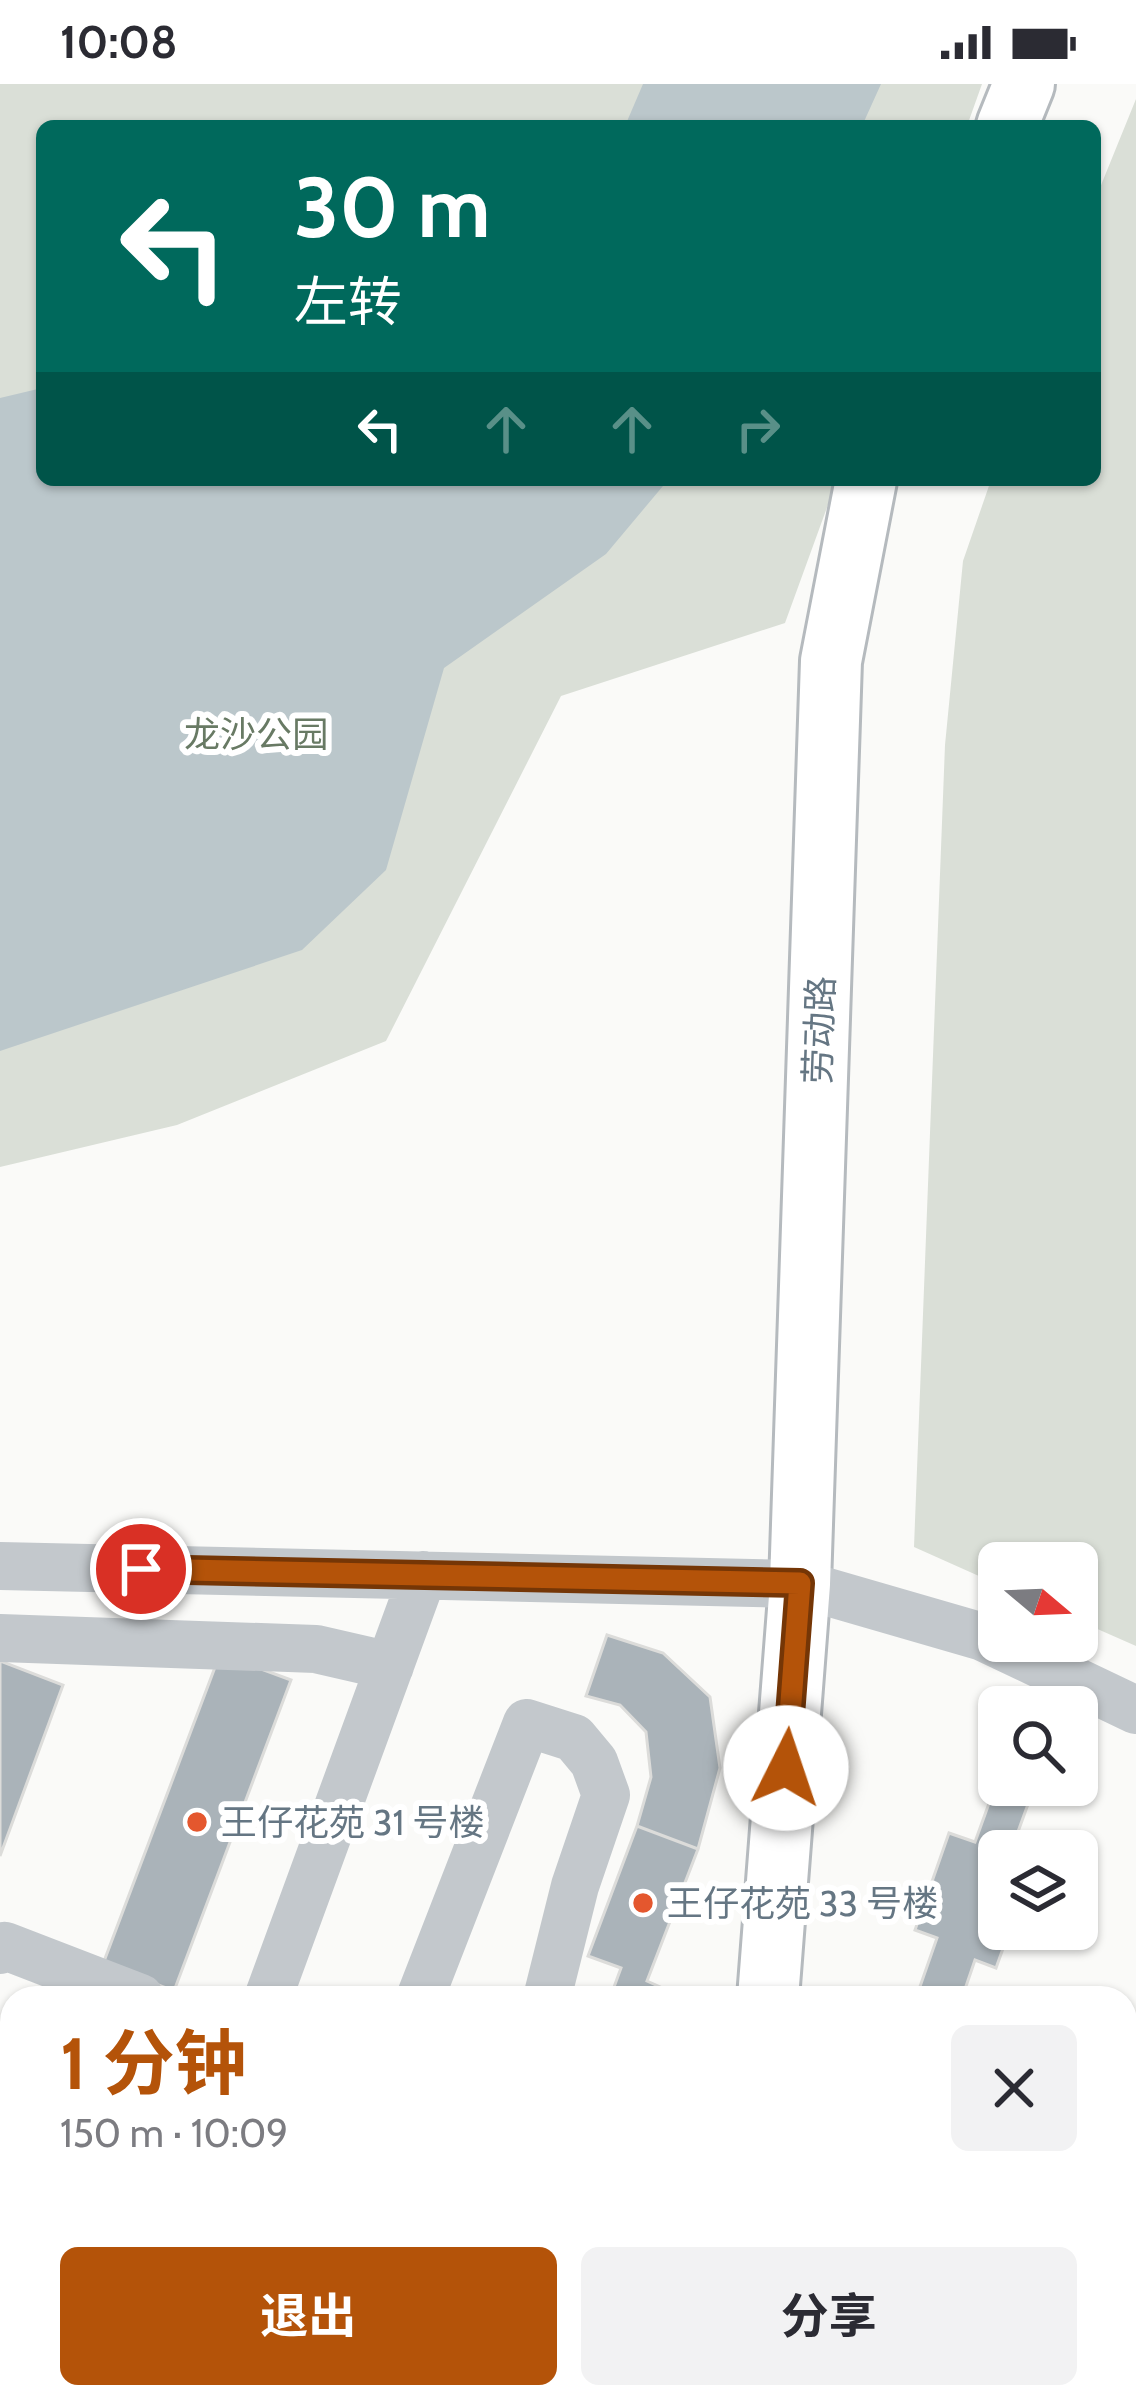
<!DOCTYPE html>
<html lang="zh">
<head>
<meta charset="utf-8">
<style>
	:root { --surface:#fff; --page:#f2f2f3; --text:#2b2b33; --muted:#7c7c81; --accent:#b45309 }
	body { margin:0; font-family:Cabin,"Noto Sans SC",sans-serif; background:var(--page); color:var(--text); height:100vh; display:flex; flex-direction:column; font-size:45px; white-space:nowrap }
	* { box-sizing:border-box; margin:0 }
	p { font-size:39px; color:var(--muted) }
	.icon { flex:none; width:66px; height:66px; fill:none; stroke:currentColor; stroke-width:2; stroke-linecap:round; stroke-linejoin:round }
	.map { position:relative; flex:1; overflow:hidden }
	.details { position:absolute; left:0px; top:1902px; width:1137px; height:423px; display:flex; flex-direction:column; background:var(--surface); border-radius:36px 36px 0 0; box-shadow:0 3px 9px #0004 }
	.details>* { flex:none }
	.top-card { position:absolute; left:36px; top:36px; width:1065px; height:366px; border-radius:18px; box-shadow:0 3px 9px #0004; background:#00695c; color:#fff; overflow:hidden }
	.needle { width:78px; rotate:109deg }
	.controls { position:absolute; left:978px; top:1458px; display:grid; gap:24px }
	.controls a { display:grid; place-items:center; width:120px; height:120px; border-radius:18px; background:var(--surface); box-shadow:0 3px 9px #0004; font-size:60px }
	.pin { position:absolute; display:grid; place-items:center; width:102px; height:102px; color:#fff; margin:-51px; border:6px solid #fff; border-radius:50%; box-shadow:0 3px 12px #0007 }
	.me { position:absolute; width:132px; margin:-66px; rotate:4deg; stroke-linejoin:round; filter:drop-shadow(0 0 9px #0008) }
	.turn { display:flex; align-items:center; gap:42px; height:252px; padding:0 60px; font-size:54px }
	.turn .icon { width:156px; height:156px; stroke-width:2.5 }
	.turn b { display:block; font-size:84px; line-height:102px }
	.lanes { display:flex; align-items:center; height:114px; padding:0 60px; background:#0003; justify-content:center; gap:60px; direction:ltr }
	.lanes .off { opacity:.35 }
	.round { display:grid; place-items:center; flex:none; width:126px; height:126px; border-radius:18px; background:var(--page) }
	.headline { display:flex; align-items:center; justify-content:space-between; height:204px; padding:0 60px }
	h1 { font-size:72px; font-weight:700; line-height:90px; color:var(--accent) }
	.primary-button { display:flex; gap:24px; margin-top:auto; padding:24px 60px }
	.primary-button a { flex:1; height:138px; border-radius:18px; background:var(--accent); color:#fff; font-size:48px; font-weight:700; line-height:138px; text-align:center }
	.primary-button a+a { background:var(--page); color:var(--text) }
	.status { display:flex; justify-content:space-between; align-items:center; height:84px; padding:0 60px; background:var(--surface); direction:ltr }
	.status svg { height:33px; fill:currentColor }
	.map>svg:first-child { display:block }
</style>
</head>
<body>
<div class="status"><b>10:08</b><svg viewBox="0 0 49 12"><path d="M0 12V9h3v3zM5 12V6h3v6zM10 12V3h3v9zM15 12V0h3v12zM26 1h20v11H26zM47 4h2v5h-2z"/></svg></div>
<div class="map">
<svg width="1136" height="2323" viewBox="0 0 1136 2323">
	<rect width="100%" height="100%" fill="#fafaf8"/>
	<path fill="#dadfd7" d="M0 0H982L967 42H42V396H837L785 539 561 612 386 957 177 1041 0 1083Z
		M1136 15V1562L1077 1536V1479H999V1501L914 1463 945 661 963 477 991 396H1095V116Z"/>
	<path fill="#bbc7cb" d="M643 0H881L862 42H625Z
		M42 304V396H668L606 470 444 584 386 786 302 866 0 967V314Z"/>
	<path fill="#aab3b9" stroke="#dcdcda" stroke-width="3" d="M607 1551 663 1569 710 1613 720 1684 698 1765 637 1742 651 1693 646 1648 620 1621 586 1612Z
		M220 1570 291 1596 174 1907 103 1880Z
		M0 1577 63 1601 0 1772Z
		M996 1700 1031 1712 1011 1767H999V1845H1010L996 1884 975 1876 962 1914H916L937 1854 915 1846 949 1749 975 1758Z
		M637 1742 698 1765 647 1897 685 1914H610L621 1884 588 1872Z
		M250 2313H322L318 2323H247Z
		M518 2313H591L587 2323H514Z
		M876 2313H947L944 2323H875Z"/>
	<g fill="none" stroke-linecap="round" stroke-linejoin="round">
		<g stroke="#b5babe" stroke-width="66">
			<path id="major" d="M1007 42 1024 0
				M768 1914 800 1500 831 577 866 396
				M660 2323 663 2313"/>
		</g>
		<path stroke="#c3c8cc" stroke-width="48" d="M0 1482 800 1500 983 1553 1136 1626
			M0 1554 316 1565 390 1582
			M0 1866 5 1862 140 1914
			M268 1914 423 1491
			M420 1914 527 1639 574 1654 594 1678 606 1711 575 1802 547 1914
			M1125 1970 1136 1975
			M0 2272 12 2276
			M116 2323 119 2313
			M336 2323 339 2313
			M443 2323 446 2313
			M989 2323 992 2313"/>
		<use href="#major" stroke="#fff" stroke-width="60"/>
	</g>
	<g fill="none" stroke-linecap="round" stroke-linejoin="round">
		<g stroke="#753606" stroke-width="30">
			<path id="route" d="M141 1485 800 1499 786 1684"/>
		</g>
		<use href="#route" stroke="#b45309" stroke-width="21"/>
	</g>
	<g fill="#e4572e" stroke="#fff" stroke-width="4.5">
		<circle cx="197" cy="1738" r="12"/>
		<circle cx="643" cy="1819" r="12"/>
	</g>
	<g text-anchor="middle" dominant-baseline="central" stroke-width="12" stroke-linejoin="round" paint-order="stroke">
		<g font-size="36" fill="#687a64" stroke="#fff">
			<text x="256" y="650">龙沙公园</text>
		</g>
		<g font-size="36" fill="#657683" stroke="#fff">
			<text transform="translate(819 946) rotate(-88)">劳动路</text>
		</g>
		<g font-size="36" fill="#657683" stroke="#fff" text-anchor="start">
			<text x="221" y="1738">王仔花苑 31 号楼</text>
			<text x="667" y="1819">王仔花苑 33 号楼</text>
		</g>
	</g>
</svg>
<div class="controls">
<a><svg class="needle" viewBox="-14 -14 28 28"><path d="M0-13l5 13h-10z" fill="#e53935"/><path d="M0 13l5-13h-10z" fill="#7c7c81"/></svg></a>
<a><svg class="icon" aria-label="search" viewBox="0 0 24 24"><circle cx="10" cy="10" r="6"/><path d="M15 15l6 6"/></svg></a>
<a><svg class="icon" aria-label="layers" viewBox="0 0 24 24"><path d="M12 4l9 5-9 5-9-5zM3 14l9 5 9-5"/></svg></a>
</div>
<div class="pin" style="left:141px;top:1485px;background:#d93025"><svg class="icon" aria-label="arrive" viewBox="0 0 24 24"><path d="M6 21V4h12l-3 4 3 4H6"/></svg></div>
<svg class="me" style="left:786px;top:1684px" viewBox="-20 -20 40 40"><circle r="19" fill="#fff"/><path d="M0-13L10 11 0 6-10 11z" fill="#b45309"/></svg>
<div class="top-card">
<div class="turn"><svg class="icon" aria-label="left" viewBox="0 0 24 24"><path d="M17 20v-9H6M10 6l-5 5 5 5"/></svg><div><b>30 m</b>左转</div></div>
<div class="lanes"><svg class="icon" aria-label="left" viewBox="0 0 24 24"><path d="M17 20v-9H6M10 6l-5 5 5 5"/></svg><svg class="icon off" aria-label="ahead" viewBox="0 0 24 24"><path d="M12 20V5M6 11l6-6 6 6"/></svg><svg class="icon off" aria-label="ahead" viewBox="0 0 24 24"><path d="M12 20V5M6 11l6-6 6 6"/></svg><svg class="icon off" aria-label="right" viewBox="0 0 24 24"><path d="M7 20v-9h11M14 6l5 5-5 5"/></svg></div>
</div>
<section class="details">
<div class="headline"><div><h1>1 分钟</h1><p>150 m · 10:09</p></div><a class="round"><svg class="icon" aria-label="close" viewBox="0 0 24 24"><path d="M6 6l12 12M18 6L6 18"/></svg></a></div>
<div class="primary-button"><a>退出</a><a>分享</a></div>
</section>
</div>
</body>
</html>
